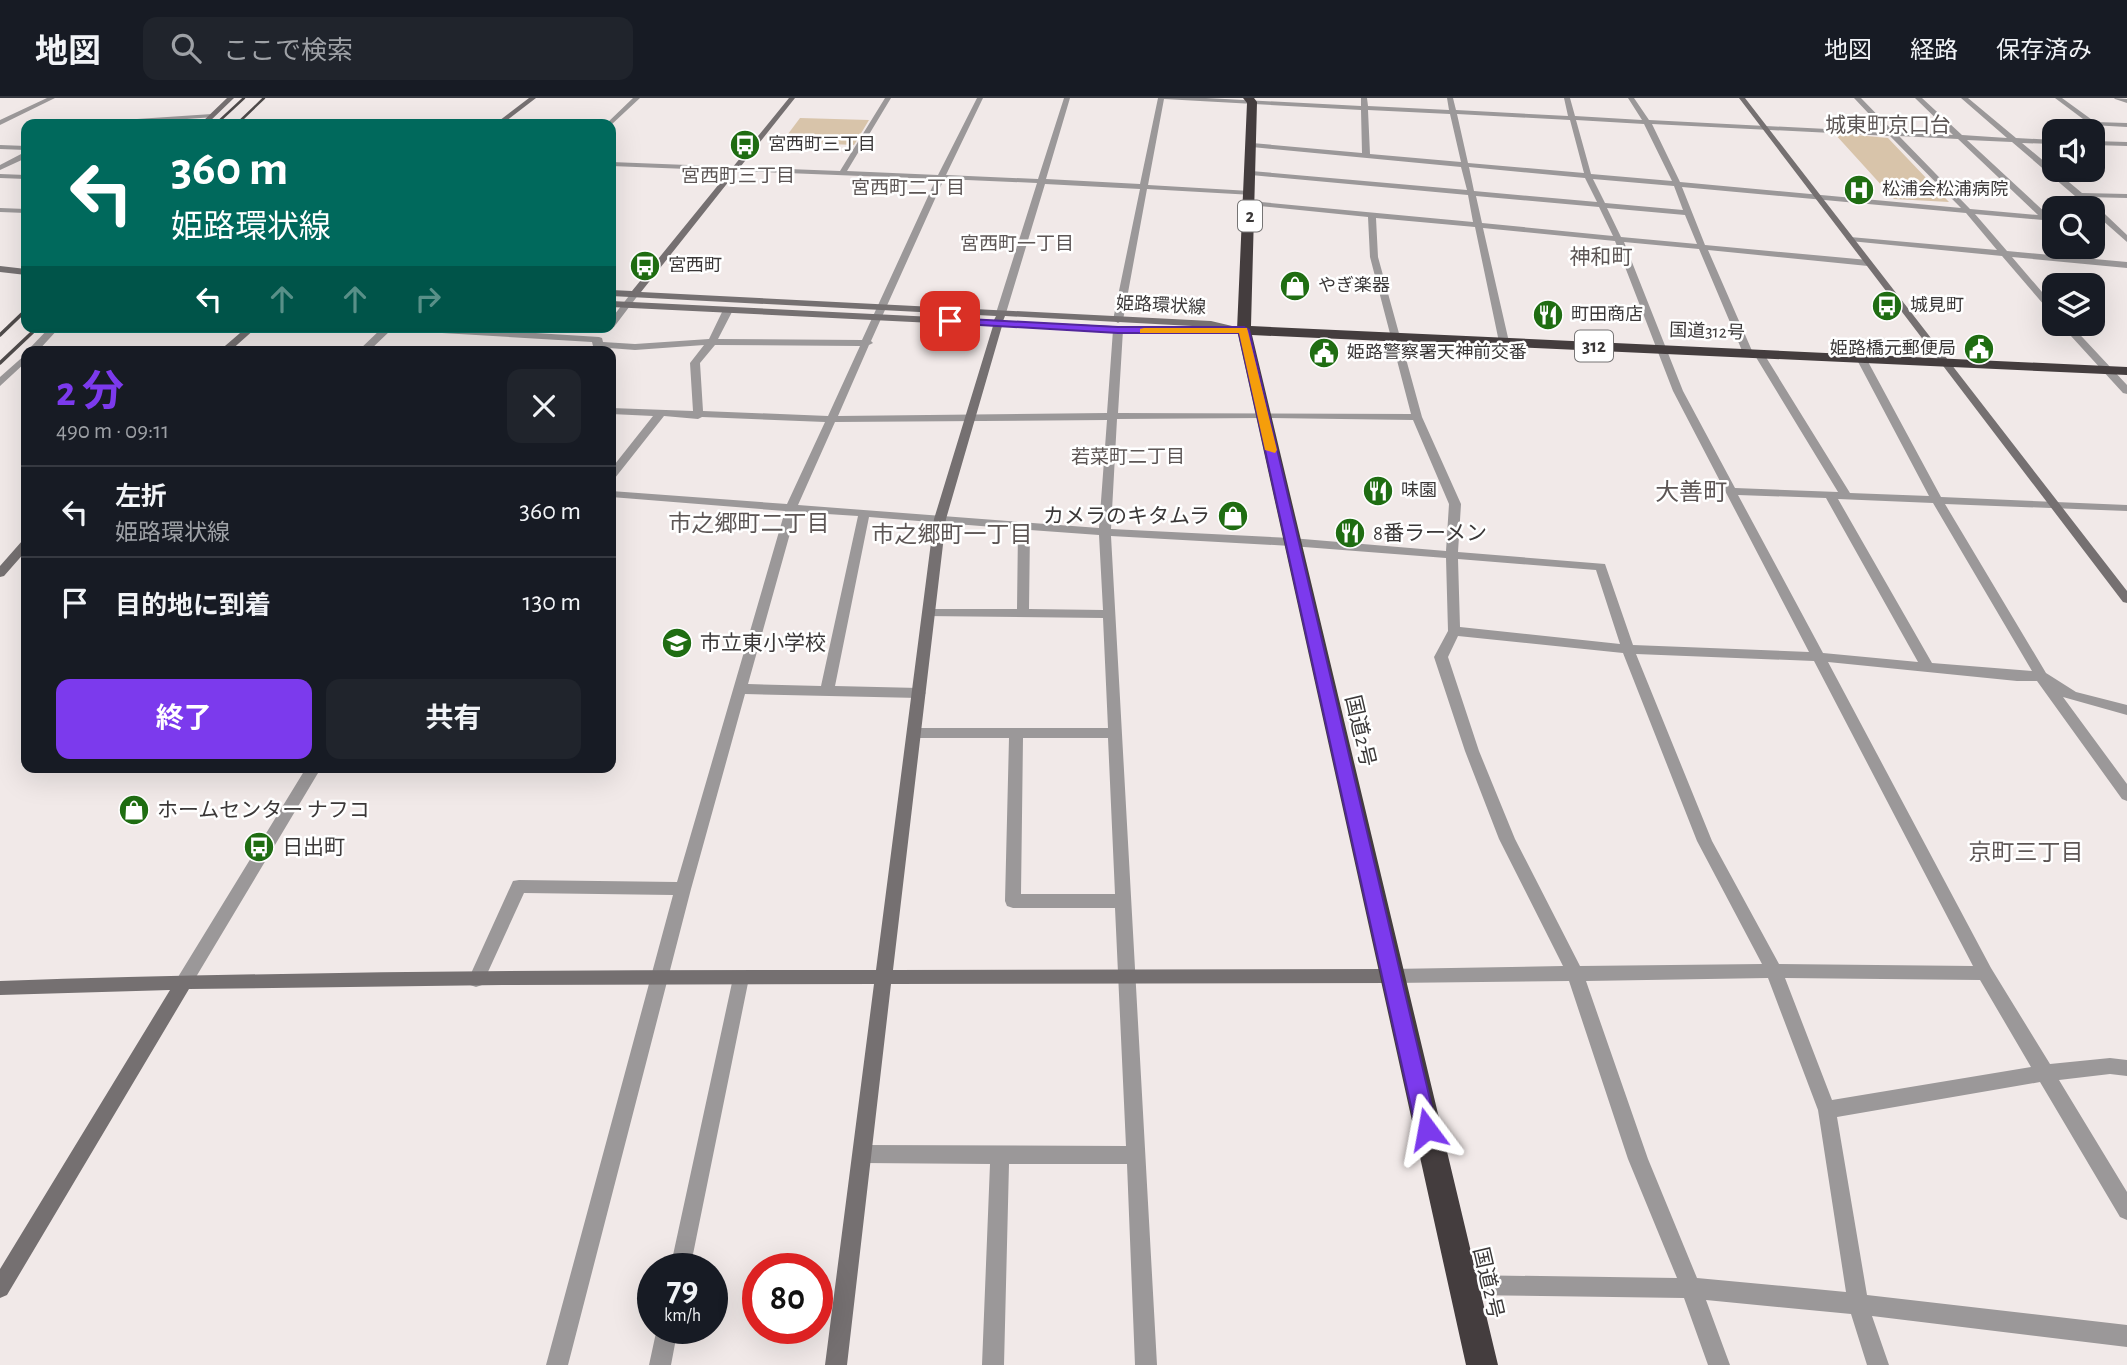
<!DOCTYPE html>
<html lang="ja">
<head>
<meta charset="utf-8">
<style>
	:root { --surface:#171b24; --page:#20242c; --text:#f1f3f6; --muted:#9ea1a6; --line:#363941; --accent:#7c3aed }
	body { margin:0; font-family:"Alegreya Sans","Noto Sans JP",sans-serif; background:var(--page); color:var(--text); height:100vh; display:flex; flex-direction:column; font-size:26px; white-space:nowrap }
	* { box-sizing:border-box; margin:0 }
	p { font-size:23px; color:var(--muted) }
	.icon { flex:none; width:38px; height:38px; fill:none; stroke:currentColor; stroke-width:2; stroke-linecap:round; stroke-linejoin:round }
	.map { position:relative; flex:1; overflow:hidden }
	.details { position:absolute; left:21px; top:248px; width:595px; height:427px; display:flex; flex-direction:column; background:var(--surface); border-radius:14px; box-shadow:0 7px 28px #0002 }
	.details>* { flex:none }
	.top-card { position:absolute; left:21px; top:21px; width:595px; height:214px; border-radius:14px; box-shadow:0 7px 28px #0002; background:#00695c; color:#fff; overflow:hidden }
	.fabs { position:absolute; left:2042px; top:21px; display:grid; gap:14px }
	.fabs a { display:grid; place-items:center; width:63px; height:63px; border-radius:14px; background:var(--surface); box-shadow:0 7px 28px #0002; font-size:35px }
	.speed { position:absolute; left:637px; top:1155px; display:flex; gap:14px; font-size:35px; font-weight:700; text-align:center }
	.speed>* { display:grid; place-content:center; width:91px; height:91px; border-radius:50%; background:var(--surface); box-shadow:0 7px 28px #0002; line-height:1 }
	.speed small { font-size:18px; font-weight:400 }
	.speed .limit { border:10px solid #d22; background:#fff; color:#111 }
	.pin { position:absolute; display:grid; place-items:center; width:60px; height:60px; color:#fff; margin:-30px; border-radius:14px; box-shadow:0 4px 10px #0006 }
	.me { position:absolute; width:77px; margin:-38px; rotate:347deg; stroke-linejoin:round; filter:drop-shadow(0 0 5px #0008) }
	.turn { display:flex; align-items:center; gap:24px; height:147px; padding:0 35px; font-size:32px }
	.turn .icon { width:91px; height:91px; stroke-width:2.5 }
	.turn b { display:block; font-size:49px; line-height:60px }
	.lanes { display:flex; align-items:center; height:66px; padding:0 35px; background:#0003; justify-content:center; gap:35px; direction:ltr }
	.lanes .off { opacity:.35 }
	.round { display:grid; place-items:center; flex:none; width:74px; height:74px; border-radius:14px; background:var(--page) }
	.overview { display:flex; align-items:center; justify-content:space-between; height:119px; padding:0 35px }
	h1 { font-size:42px; font-weight:700; line-height:52px; color:var(--accent) }
	.action { display:flex; gap:14px; margin-top:auto; padding:14px 35px }
	.action a { flex:1; height:80px; border-radius:14px; background:var(--accent); color:#fff; font-size:28px; font-weight:700; line-height:80px; text-align:center }
	.action a+a { background:var(--page); color:var(--text) }
	ul { padding:0; list-style:none }
	li { display:flex; align-items:center; gap:21px; height:91px; padding:0 35px; border-top:2px solid var(--line) }
	li div { flex:1 }
	li b { display:block; font-size:26px }
	li em { font-style:normal }
	header { display:flex; align-items:center; gap:42px; box-sizing:border-box; height:98px; padding:0 35px; background:var(--surface); border-bottom:2px solid var(--line) }
	header strong { font-size:33px }
	nav { display:flex; gap:38px; margin-inline-start:auto; font-size:24px }
	.search { width:490px; height:63px; background:var(--page); display:flex; align-items:center; gap:18px; box-sizing:border-box; padding:0 24px; border-radius:14px; color:var(--muted); font-size:26px }
	.map>svg:first-child { display:block }
</style>
</head>
<body>
<header>
<strong>地図</strong>
<div class="search"><svg class="icon" aria-label="search" viewBox="0 0 24 24"><circle cx="10" cy="10" r="6"/><path d="M15 15l6 6"/></svg>ここで検索</div>
<nav><a>地図</a><a>経路</a><a>保存済み</a></nav>
</header>
<div class="map">
<svg width="2127" height="1267" viewBox="0 0 2127 1267">
	<rect width="100%" height="100%" fill="#f1e9e8"/>
	<path fill="#d8c4aa" d="M800 20 869 22 854 47 782 44Z
		M1834 35 1888 40 1949 104 1894 101Z"/>
	<g fill="none" stroke-linecap="round" stroke-linejoin="round">
		<path fill="#9b9899" fill-rule="evenodd" d="M47 0H55L0 27V22Z
			M633 0H640L611 27 606 26Z
			M885 0H891L847 73 938 77 977 0H983L946 77 1038 81 1064 0H1070L1046 81 1140 86 1158 0H1206L1361 8V0H1367L1368 8 1449 12 1447 0H1453L1456 12 1568 18 1564 0H1570L1575 18 1642 22 1628 0H1634L1649 22 1886 34 1854 0H1861L1894 34 1953 37 1915 0H1922L1962 37 2007 40 1961 0H1968L2016 40 2054 42V46L2022 45 2082 95 2127 96V100L2087 99 2127 137V144L2093 114V110H2089L2012 44 1967 42 2049 118 2054 119V123L1975 116 2007 153 2127 164V170L2012 159 2054 208V216L2051 215 2002 158 1850 143 1846 141 1850 139 1997 152 1966 115 1682 89 1705 147 1868 162 1872 165 1868 168 1708 152 1753 255 1748 258 1743 255 1699 151 1624 144 1683 293 1735 390 1838 394 1754 256 1759 253 1764 256 1850 395 1929 398 1856 260 1861 257 1866 260 1941 399 2127 407V413L1945 406 2046 575 2076 594 2127 607V617L2063 599 2127 686V703L2122 701 2037 583H2017L1828 564 1991 870 2050 966 2110 960 2127 962V978L2110 976 2059 982 2127 1094V1122L2120 1119 2040 984 1837 1019 1867 1197 2127 1227V1249L1872 1218 1889 1267H1867L1851 1216 1706 1202 1730 1267H1708L1684 1200 1463 1197 1456 1194 1453 1187 1456 1180 1463 1177 1677 1180 1628 1061 1569 883 1391 885 1385 883 1383 878 1385 873 1391 871 1563 868 1499 741 1465 653 1434 559 1448 533 1446 460 1291 448 1111 438 1157 1267H1135L1127 1066H1009L1004 1267H982L990 1066 862 1065 855 1063 853 1056 855 1049 862 1047 1126 1048 1115 810H1013L1007 808 1005 803 1009 640H914L907 635 914 630H1108L1103 520 924 518 922 515 924 512 928 511H1017L1018 431 869 419 835 588 919 590 926 595 919 600 745 596 691 791 568 1267H546L673 797 524 795 482 887 476 889 470 887 468 882 513 783 519 782 677 784 785 413 611 399V393L787 406 825 324 702 319 698 321 664 318 615 380 611 381V371L653 318 611 316V310L693 313 690 265 704 247 635 252 596 249 593 248 592 244 391 232 368 254H357L383 229H438L599 239 602 240 603 244 635 246 709 241 723 212 728 209 733 212 718 241 862 242 936 81 611 68V64L840 73ZM1164 1 1361 12 1362 55 1252 45 1248 47 1252 49 1461 69 1467 92 1251 73 1247 75 1251 77 1468 97 1473 124 1250 103 1246 105 1250 107 1368 119 1370 159 1411 316 1118 315 1123 232 1118 229 1113 232 1107 315 838 318 869 247 873 245 871 243 944 81 1037 85 996 215 1001 218 1006 215 1045 86 1140 91 1113 222 1118 225 1123 222 1147 91 1253 97V93H1250L1148 87ZM1368 12 1450 16 1461 64 1370 56ZM1457 16 1570 22 1584 75 1468 65ZM1576 22 1644 26 1672 83 1591 76ZM1652 26 1890 38 1961 110 1680 84ZM1899 38 1958 41 2038 117 1970 111ZM1469 69 1585 80 1597 104 1474 93ZM1593 81 1674 88 1683 112 1605 105ZM1476 98 1599 109 1613 138 1482 125ZM1607 110 1685 117 1697 146 1621 139ZM1376 120 1475 129 1499 244 1504 247 1509 244 1483 130 1615 143 1673 293 1809 554 1633 547 1605 466 1458 454 1461 406 1422 319 1378 159ZM715 247 860 248 828 318 703 313 700 265ZM1263 320 1413 322 1449 406 1446 453 1291 440 1111 431 1117 321ZM1107 322 1099 430 798 407 835 324ZM1738 397 1826 400 1918 564 1823 555ZM1838 401 1933 405 2032 573 1932 565ZM796 414 858 418 821 588 748 586ZM1030 432 1099 437 1103 512 1029 511ZM1458 461 1596 472 1620 546 1460 529ZM1458 538 1623 555 1697 743 1762 866 1580 868 1515 741 1479 653 1448 559ZM1636 556 1814 563 1973 868 1779 866 1712 743ZM1023 640H1108L1115 796H1021ZM1768 880 1818 1012 1846 1194 1697 1180 1648 1061 1586 883ZM1785 880 1980 882 2031 969 1832 1002Z
			M2055 0H2062L2095 24 2127 25V29L2091 27Z
			M2114 0 2127 1V5L2115 1Z
			M212 16 214 19 119 26H89L92 24Z
			M2093 43 2127 44V48L2093 47Z
			M0 47 26 48V52L0 51Z
			M23 55H26V60L0 72V67Z
			M0 76 26 77V81L0 80Z
			M0 110 26 111V115L0 114Z
			M632 194 639 196 614 229H609H611V221Z
			M2060 226H2070L2127 287V296L2123 295Z
			M50 229H60L37 254H26Z
			M26 256V264L0 288V279Z
			M306 670H321L190 889 184 891 178 889 176 884 178 879Z
			M741 873 747 875 749 880 690 1171H670L733 880 735 875Z
			M657 1230H678L671 1267H649Z"/>
		<path fill="#757071" fill-rule="evenodd" d="M227 0H234L207 26H200Z
			M529 0H536L502 26H495Z
			M789 0H795L641 194 1211 223 1249 232 1244 235 1211 229 1005 218 1003 223 1155 230 1160 233 1155 236 1002 228 946 421 893 872 1391 871 1397 873 1399 878 1397 883 1391 885 891 886 847 1267H825L874 886 502 887 189 891 7 1197 0 1200V1171L170 892 0 897V883C292 873 584 872 876 872L934 421 993 228 611 209V203L994 222 996 218 611 198V192L632 193Z
			M1739 0H1745L2127 493V505L2123 504Z
			M0 168 26 171V177L0 174Z
			M247 229H257L229 254H218Z
			M26 442V453L4 478 0 479V468L22 443Z"/>
		<path fill="#443d3e" fill-rule="evenodd" d="M1243 0H1254L1257 4 1251 228 2127 269V277L1252 237 1498 1267H1466L1237 232 1247 5Z"/>
		<path stroke="#4e4a4a" stroke-width="2.5" d="M216 26 244 0
			M237 26 264 0"/>
		<path stroke="#4e4a4a" stroke-width="3.5" d="M0 237 26 212
			M0 265 38 229"/>
	</g>
	<path fill="#7c3aed" stroke="#51269a" stroke-width="2" d="M950 220 1118 229H1244L1249 232 1437 1031 1434 1038 1427 1041 1419 1038 1416 1031 1239 235H1118L946 225 944 223Z"/>
	<path fill="#f59e0b" d="M1144 230H1247L1277 352 1275 355 1265 352 1239 235H1140V231Z"/>
	<defs>
		<g id="bus-disc" transform="scale(1.575)"><circle r="9.5" fill="#1f6d12" stroke="#fff"/><path d="M-5-6H5V4H4V6H2V4H-2V6H-4V4H-5ZM-3.5-4V0h7V-4ZM-3.5 1.2v1.5H-2V1.2ZM2 1.2v1.5H3.5V1.2Z" fill="#fff"/></g>
		<g id="hospital-disc" transform="scale(1.575)"><circle r="9.5" fill="#1f6d12" stroke="#fff"/><path d="M-5-5h3v3.5h4V-5h3V5h-3V1.5h-4V5h-3Z" fill="#fff"/></g>
		<g id="shop-disc" transform="scale(1.575)"><circle r="9.5" fill="#1f6d12" stroke="#fff"/><path d="M-5-2.5h2.3a2.7 3.5 0 0 1 5.4 0H5L5.5 6h-11ZM-1.5-2.5h3a1.5 2.3 0 0 0-3 0Z" fill="#fff"/></g>
		<g id="restaurant-disc" transform="scale(1.575)"><circle r="9.5" fill="#1f6d12" stroke="#fff"/><path d="M-5-6h1v4h1v-4h1v4h1v-4h1v5L-1.5 .5V6h-2V.5L-5-1ZM5-6V6H3V1.5H1.5Q1.5-4 5-6Z" fill="#fff"/></g>
		<g id="civic-disc" transform="scale(1.575)"><circle r="9.5" fill="#1f6d12" stroke="#fff"/><path d="M-.6-6.5H3V-4.5H.6V-3L4-1V1h2V6H-6V1h2V-1L-.6-3ZM-1.2 2.5V6h2.4V2.5Z" fill="#fff"/></g>
		<g id="school-disc" transform="scale(1.575)"><circle r="9.5" fill="#1f6d12" stroke="#fff"/><path d="M0-5L7-2L0 1L-7-2ZM-4 1L0 2.5L4 1V4Q0 6-4 4Z" fill="#fff"/></g>
	</defs>
	<g fill-rule="evenodd">
		<use href="#bus-disc" x="745" y="47"/>
		<use href="#hospital-disc" x="1859" y="92"/>
		<use href="#bus-disc" x="645" y="168"/>
		<use href="#shop-disc" x="1295" y="188"/>
		<use href="#bus-disc" x="1887" y="208"/>
		<use href="#restaurant-disc" x="1548" y="217"/>
		<use href="#civic-disc" x="1979" y="251"/>
		<use href="#civic-disc" x="1324" y="255"/>
		<use href="#restaurant-disc" x="1378" y="393"/>
		<use href="#shop-disc" x="1233" y="418"/>
		<use href="#restaurant-disc" x="1350" y="435"/>
		<use href="#school-disc" x="677" y="545"/>
		<use href="#shop-disc" x="134" y="712"/>
		<use href="#bus-disc" x="259" y="749"/>
	</g>
	<g text-anchor="middle" dominant-baseline="central" stroke-width="5" stroke-linejoin="round" paint-order="stroke">
		<g font-size="18" fill="#3b3838" stroke="#fff" text-anchor="start">
			<text x="768" y="47">宮西町三丁目</text>
			<text x="1882" y="92">松浦会松浦病院</text>
			<text x="668" y="168">宮西町</text>
			<text x="1318" y="188">やぎ楽器</text>
			<text x="1910" y="208">城見町</text>
			<text x="1571" y="217">町田商店</text>
			<text x="1956" y="251" text-anchor="end">姫路橋元郵便局</text>
			<text x="1347" y="255">姫路警察署天神前交番</text>
			<text x="1401" y="393">味園</text>
		</g>
		<g font-size="18" fill="#3b3838" stroke="#fff">
			<text transform="translate(1161 208) rotate(3)">姫路環状線</text>
			<text transform="translate(1707 234) rotate(2)">国道312号</text>
		</g>
		<g font-size="19" fill="#5d5655" stroke="#fff">
			<text x="738" y="78">宮西町三丁目</text>
			<text x="908" y="90">宮西町二丁目</text>
			<text x="1017" y="146">宮西町一丁目</text>
			<text x="1128" y="359">若菜町二丁目</text>
		</g>
		<g fill="#fff" stroke="#767474" stroke-width="2">
			<rect x="1238" y="102.5" width="24" height="31" rx="5"/>
			<rect x="1575" y="232.5" width="38" height="31" rx="5"/>
		</g>
		<g font-size="19" font-weight="bold" fill="#3b3838">
			<text x="1250" y="118">2</text>
			<text x="1594" y="248">312</text>
		</g>
		<g font-size="21" fill="#5d5655" stroke="#fff">
			<text x="1888" y="27">城東町京口台</text>
			<text x="1601" y="159">神和町</text>
		</g>
		<g font-size="21" fill="#3b3838" stroke="#fff" text-anchor="start">
			<text x="1210" y="418" text-anchor="end">カメラのキタムラ</text>
			<text x="1373" y="435">8番ラーメン</text>
			<text x="700" y="545">市立東小学校</text>
			<text x="157" y="712">ホームセンター ナフコ</text>
			<text x="282" y="749">日出町</text>
		</g>
		<g font-size="21" fill="#3b3838" stroke="#fff">
			<text transform="translate(1360 633) rotate(77)">国道2号</text>
			<text transform="translate(1488 1185) rotate(77)">国道2号</text>
		</g>
		<g font-size="23" fill="#5d5655" stroke="#fff">
			<text x="749" y="426">市之郷町二丁目</text>
			<text x="952" y="437">市之郷町一丁目</text>
			<text x="2026" y="755">京町三丁目</text>
		</g>
		<g font-size="24" fill="#5d5655" stroke="#fff">
			<text x="1691" y="395">大善町</text>
		</g>
	</g>
</svg>
<div class="fabs">
<a><svg class="icon" aria-label="sound" viewBox="0 0 24 24"><path d="M4 9h4l5-4v14l-5-4H4zM17 9q2 3 0 6"/></svg></a>
<a><svg class="icon" aria-label="search" viewBox="0 0 24 24"><circle cx="10" cy="10" r="6"/><path d="M15 15l6 6"/></svg></a>
<a><svg class="icon" aria-label="layers" viewBox="0 0 24 24"><path d="M12 4l9 5-9 5-9-5zM3 14l9 5 9-5"/></svg></a>
</div>
<div class="speed"><div>79<small>km/h</small></div><div class="limit">80</div></div>
<div class="pin" style="left:950px;top:223px;background:#d93025"><svg class="icon" aria-label="arrive" viewBox="0 0 24 24"><path d="M6 21V4h12l-3 4 3 4H6"/></svg></div>
<svg class="me" style="left:1427px;top:1031px" viewBox="-20 -20 40 40"><path d="M0-17L14 15 0 8-14 15z" fill="#7c3aed" stroke="#fff" stroke-width="4"/></svg>
<div class="top-card">
<div class="turn"><svg class="icon" aria-label="left" viewBox="0 0 24 24"><path d="M17 20v-9H6M10 6l-5 5 5 5"/></svg><div><b>360 m</b>姫路環状線</div></div>
<div class="lanes"><svg class="icon" aria-label="left" viewBox="0 0 24 24"><path d="M17 20v-9H6M10 6l-5 5 5 5"/></svg><svg class="icon off" aria-label="ahead" viewBox="0 0 24 24"><path d="M12 20V5M6 11l6-6 6 6"/></svg><svg class="icon off" aria-label="ahead" viewBox="0 0 24 24"><path d="M12 20V5M6 11l6-6 6 6"/></svg><svg class="icon off" aria-label="right" viewBox="0 0 24 24"><path d="M7 20v-9h11M14 6l5 5-5 5"/></svg></div>
</div>
<section class="details">
<div class="overview"><div><h1>2 分</h1><p>490 m · 09:11</p></div><a class="round"><svg class="icon" aria-label="close" viewBox="0 0 24 24"><path d="M6 6l12 12M18 6L6 18"/></svg></a></div>
<ul>
<li><svg class="icon" aria-label="left" viewBox="0 0 24 24"><path d="M17 20v-9H6M10 6l-5 5 5 5"/></svg><div><b>左折</b><p>姫路環状線</p></div><em>360 m</em></li>
<li><svg class="icon" aria-label="arrive" viewBox="0 0 24 24"><path d="M6 21V4h12l-3 4 3 4H6"/></svg><div><b>目的地に到着</b></div><em>130 m</em></li>
</ul>
<div class="action"><a>終了</a><a>共有</a></div>
</section>
</div>
</body>
</html>
